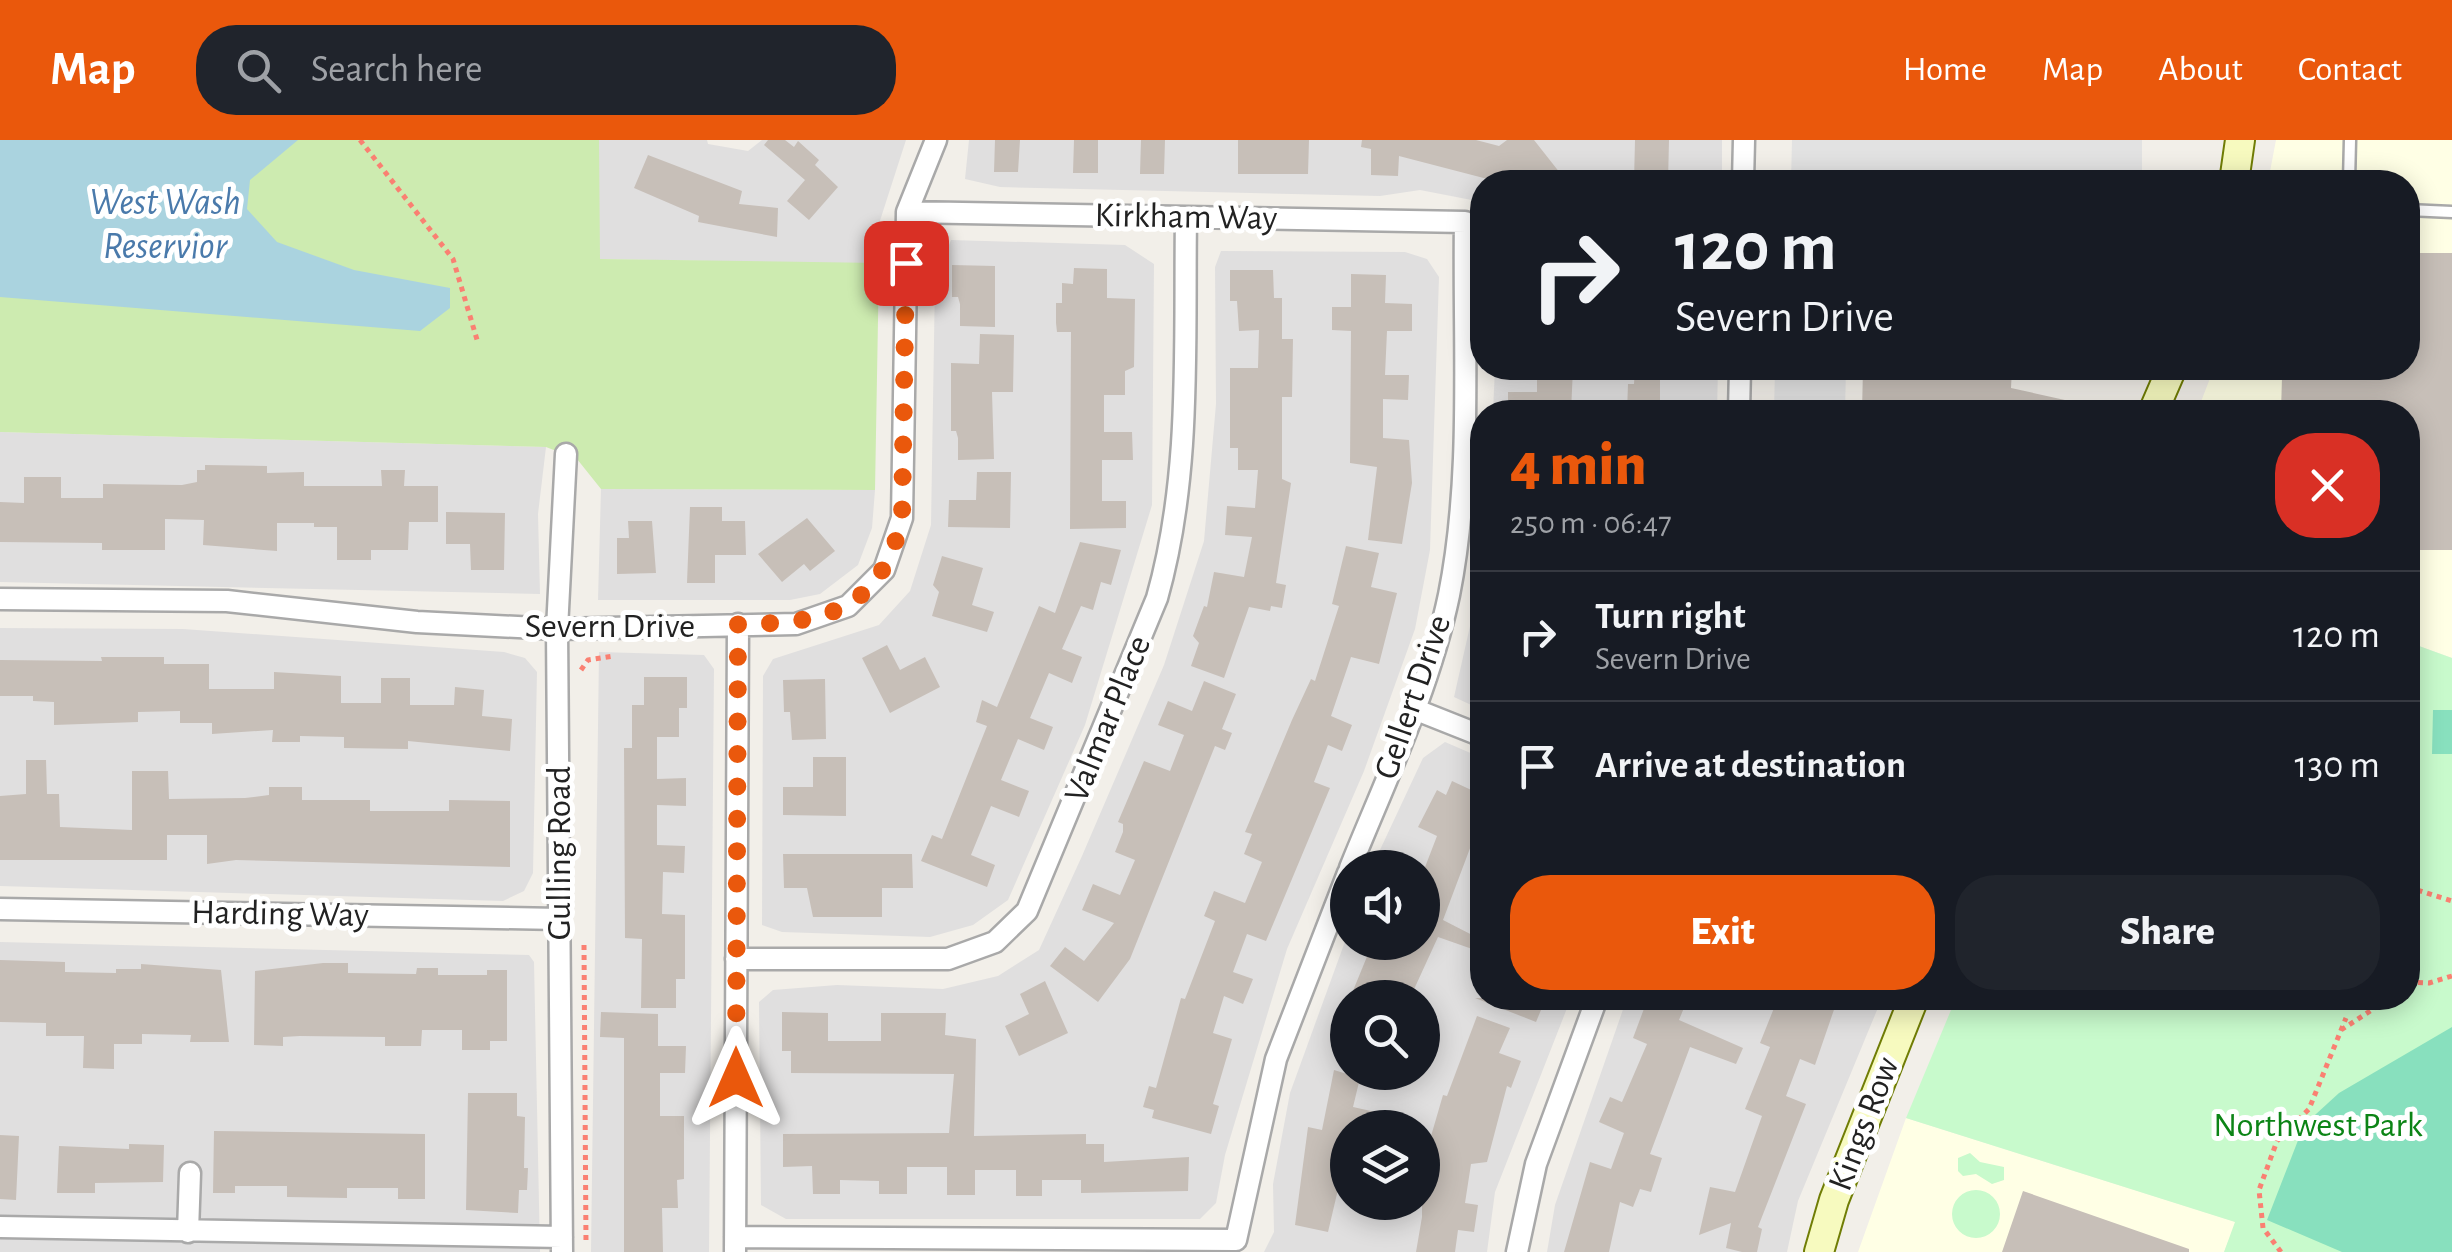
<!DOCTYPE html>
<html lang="en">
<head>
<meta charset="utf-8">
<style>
	:root { --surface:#171b24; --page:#20242c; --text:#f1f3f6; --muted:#9ea1a6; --line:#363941; --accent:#ea580c }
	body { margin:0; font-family:"Alegreya Sans",sans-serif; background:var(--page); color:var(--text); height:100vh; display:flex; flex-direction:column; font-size:38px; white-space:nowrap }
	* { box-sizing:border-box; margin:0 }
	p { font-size:32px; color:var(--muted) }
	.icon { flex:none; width:55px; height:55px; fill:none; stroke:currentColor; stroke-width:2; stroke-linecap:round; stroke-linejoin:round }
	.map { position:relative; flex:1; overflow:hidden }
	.details { position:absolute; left:1470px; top:260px; width:950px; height:610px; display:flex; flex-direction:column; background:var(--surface); border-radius:40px; box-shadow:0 5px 25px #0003 }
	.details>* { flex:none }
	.guide { position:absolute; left:1470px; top:30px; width:950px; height:210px; border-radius:40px; box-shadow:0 5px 25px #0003; background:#171b24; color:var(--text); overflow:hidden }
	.buttons { position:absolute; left:1330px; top:710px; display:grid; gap:20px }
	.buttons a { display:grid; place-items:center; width:110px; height:110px; border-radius:50%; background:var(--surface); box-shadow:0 5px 25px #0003; font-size:50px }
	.pin { position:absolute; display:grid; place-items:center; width:85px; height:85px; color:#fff; margin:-42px; border-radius:20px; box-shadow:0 5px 15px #0006 }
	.me { position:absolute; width:110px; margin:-55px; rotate:0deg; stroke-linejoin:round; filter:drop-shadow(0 0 8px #0008) }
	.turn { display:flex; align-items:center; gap:35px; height:210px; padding:0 40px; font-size:45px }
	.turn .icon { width:130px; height:130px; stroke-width:2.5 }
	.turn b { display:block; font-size:70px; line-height:85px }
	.round { display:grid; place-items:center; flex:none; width:105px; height:105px; border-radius:40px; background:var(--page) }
	.summary { display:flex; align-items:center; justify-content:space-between; height:170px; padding:0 40px }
	h1 { font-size:60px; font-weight:800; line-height:75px; color:var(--accent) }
	.action { display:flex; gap:20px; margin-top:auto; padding:20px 40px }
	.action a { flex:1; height:115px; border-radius:40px; background:var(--accent); color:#fff; font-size:40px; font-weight:800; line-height:115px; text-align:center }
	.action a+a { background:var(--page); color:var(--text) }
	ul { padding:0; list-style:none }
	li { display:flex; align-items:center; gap:30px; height:130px; padding:0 40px; border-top:2px solid var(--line) }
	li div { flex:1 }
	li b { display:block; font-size:38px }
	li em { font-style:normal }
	header { display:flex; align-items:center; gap:60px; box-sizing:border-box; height:140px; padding:0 50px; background:var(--accent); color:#fff }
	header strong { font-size:48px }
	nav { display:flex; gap:55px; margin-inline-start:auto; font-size:35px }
	.search { width:700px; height:90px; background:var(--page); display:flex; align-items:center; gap:25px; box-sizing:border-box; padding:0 35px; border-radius:40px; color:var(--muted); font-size:38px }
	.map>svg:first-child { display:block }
</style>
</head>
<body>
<header>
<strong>Map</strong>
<div class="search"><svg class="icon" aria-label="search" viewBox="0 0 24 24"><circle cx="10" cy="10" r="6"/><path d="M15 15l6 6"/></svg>Search here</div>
<nav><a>Home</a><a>Map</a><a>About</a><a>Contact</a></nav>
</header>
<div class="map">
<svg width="2452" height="1112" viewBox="0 0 2452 1112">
	<rect width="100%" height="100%" fill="#f2efe9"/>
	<path fill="#e0dfdf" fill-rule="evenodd" d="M599 0H707L708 4 748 11 762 0H906L866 124 599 119Z
		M969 0H1722V42H1482V62L1420 50 1380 56 1000 47 965 39Z
		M951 100 1125 105 1154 124 1152 365 1085 585 1008 760 973 785 930 797 782 792 762 785 763 536 773 519 879 485 910 451 931 385 935 140Z
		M1221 111 1405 112 1427 119 1439 137 1430 410 1415 489 1364 631 1287 809 1225 1015 1216 1063 1200 1079H786L761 1065 759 862 773 850 837 845 943 849 998 836 1039 810 1082 716 1164 525 1204 401 1216 264 1215 127Z
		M1495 228H1718L1717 272H1493Z
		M0 292 546 307 538 374 540 454 0 442Z
		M601 349 875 350 872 388 858 425 820 454 790 460H598Z
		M1482 433V570L1454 557Z
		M0 488 183 489 504 512 525 518 537 532 533 733 524 751 503 761 0 746Z
		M599 512 704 515 714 529 709 1112H591Z
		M1445 602 1482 618V858H1571L1495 1052 1487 1112H1264L1274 1092 1273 1044 1290 953 1347 796 1348 802H1422V728L1372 727 1423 618ZM1348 858H1422V932H1348ZM1348 988H1422V1062H1348Z
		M0 802 529 815 534 822 540 1112H0Z
		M1627 858H1882L1798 1061 1787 1112H1547L1555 1065Z"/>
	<path fill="#ffffe5" d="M2276 0H2452V518L2408 502V272H2197L2214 228H2408V42H2268Z
		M1906 978 2236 1082 2224 1112H1858Z"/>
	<path fill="#cdebb0" d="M0 0H599L600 119 879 123 875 350 601 349 577 319 546 307 0 292Z"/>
	<path fill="#c8facc" d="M2408 502 2452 518V1112H2224L2235 1082 1906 978 1956 858H2408Z
		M1970 1013 1980 1022 2004 1027V1040L1992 1044 1976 1034 1963 1036 1958 1031V1018Z
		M1952 1074a24 24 0 1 1 48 0a24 24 0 1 1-48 0Z"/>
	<path fill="#88e0be" d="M2433 570H2452V614H2432Z
		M2452 887V1112H2342L2267 1080 2304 985 2339 953Z"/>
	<path fill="#e2e2e2" d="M1792 0H2142V42H1791Z
		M1775 228H1846L1845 272H1774Z"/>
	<path fill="#aad3df" d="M0 0H298L250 40 247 69 277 102 354 130 450 148V168L420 191 0 157Z"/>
	<path fill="#c7bfb8" d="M768 0H785L794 7 798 1 819 20 815 25 838 47 809 80 787 61 805 40 764 5Z
		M995 0H1020L1018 32H994Z
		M1074 0H1098V33H1073Z
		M1141 0H1165L1164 34H1140Z
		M1238 0H1309L1308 34H1238Z
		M1362 0H1476L1499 6 1507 0H1534L1560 33 1548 42H1499L1399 16 1398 36 1371 35V9L1361 7Z
		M1635 0H1669L1668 42H1634Z
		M648 15 742 51 739 64 778 68 777 97 698 82 699 76 634 48Z
		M2408 113H2452V410H2408V272H2281L2282 237 2345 238V228H2408Z
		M952 125 995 126V187L960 186V164L958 157H952Z
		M1074 128 1107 129V158L1135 159 1134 227 1125 231V255H1104V292H1132L1133 320H1102V361H1126V388L1070 389 1071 192H1057L1056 183V163H1062V143L1073 144Z
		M1230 130H1273L1274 158H1282V199H1293L1292 257H1282V339L1291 343 1276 443 1286 445 1282 468 1271 466 1270 471 1249 467 1224 538 1191 526 1199 503 1193 496 1204 466 1207 467 1214 432 1244 437 1252 397 1225 395 1227 366 1255 368 1258 330H1238V308H1230V228H1258L1259 190 1239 191 1237 161H1230Z
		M1351 134 1386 135 1385 163 1412 164V191H1387L1385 235H1409L1408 260 1383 259V298L1409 300 1412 343 1402 404 1368 400 1377 327 1350 323 1351 191 1332 190V167H1351Z
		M980 194 1014 195 1013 252H992L994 319 958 320V298L956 291H951V223L979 224Z
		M1537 228H1573L1571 272H1508V252H1537Z
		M1635 228H1660V272H1627L1628 244H1634Z
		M1863 228H2012L2011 248 2083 264 2082 272H1862Z
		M205 325 267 326V333L304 332V346H382L381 330H405L404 346H438V382H409L408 410H371V420H337V387H314V383H277V411L203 405 204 380 165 379V410H102V403L0 402V362L24 363V337H61V358H103V344L182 345 197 342V330H205Z
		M977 332H1011L1010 388 948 387 949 360H976Z
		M690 367H722V381H745L746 415H715V443H687Z
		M446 372 505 373 504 430H471L470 404H446Z
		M807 378 835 411 810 431 804 424 782 442 758 414Z
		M628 381H652L656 433 617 434V398H629Z
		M1080 402 1121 410 1111 445 1101 442 1093 470 1081 466 1062 509 1082 517 1072 543 1049 533 1030 578 1053 587 1044 610 1018 599 1001 640 1029 651 1019 677 991 666 971 715 995 725 987 747 921 721 932 695 942 699 987 586 976 582 982 560 997 567 1039 466 1055 473Z
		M1346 406 1379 413 1371 447 1397 453 1379 524 1351 517 1331 576 1352 585 1342 611 1328 605 1314 642 1330 648 1266 801 1247 794 1233 832 1253 839 1243 864 1224 856 1213 893 1232 899 1213 964 1219 966 1211 994 1152 978 1154 970 1143 967 1149 946 1156 948 1181 858 1185 859 1215 781 1204 776 1214 751 1245 763 1262 722 1244 714 1252 694 1245 692 1292 580 1311 539 1315 541 1339 466 1332 464Z
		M942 416 983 428 972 465 994 472 987 492 932 476 939 452 933 445Z
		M887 505 900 530 925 517 940 547 890 573 862 518Z
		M101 517H164V524H209V549H274V532L341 536V563H381V538H410V565H454L455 547 484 550 482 576 512 579 510 611 408 601V609L344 608V597L300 596V602H272L273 590 212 594V583H180V571L138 572V582L54 585V562L33 561V556H0V520L102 521Z
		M644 537H687V568H679V597H657V639L686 638V666L657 665V705L685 706 684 733 663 732 662 774 685 775V839H676V868H641L642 799 625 798 624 608H632V565H644Z
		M825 539 826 599 792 600 790 572H784L783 540Z
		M1204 541 1236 554 1222 589 1232 593 1225 610 1215 606 1130 819 1098 862 1050 826 1065 807 1084 821 1114 783 1082 770 1093 744 1120 755 1135 720 1115 712 1123 692V684L1118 682 1144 621 1170 631 1184 595 1158 585 1168 561 1192 571Z
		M813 617H846V676L783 675V647H813Z
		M26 620H46L47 654H59L60 687 132 690V631H168L169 659 245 658 269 655V647H302V660H370V671H449V660L510 661V727L236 720 207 724V695H167V720H0V656L26 654Z
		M1452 641 1482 655V689L1478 687 1443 780 1480 799 1475 810 1438 797 1410 858H1350L1373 802H1422V735L1437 696 1418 687 1437 650 1446 655Z
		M783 714H912L913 748H882V777H813L807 748H784Z
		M0 820 65 822V832L116 833V829H141V824L221 830 229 902H190L191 895 142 894V904H114V929L83 928 84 896H46V883L0 882Z
		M323 823H348V833L416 834 417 828H438V835H487V830H507V901H490V910H462V890H422L421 906H385V897L300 896 283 897V906L254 905 255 831Z
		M1045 841 1068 893 1019 916 1005 886 1029 874 1020 854Z
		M1475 858H1546L1536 882Z
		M1648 858H1688L1679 880 1743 908 1736 924 1690 907 1650 1014 1662 1018 1651 1052 1640 1049 1633 1067 1620 1062 1609 1112H1564L1590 1022 1611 1029 1624 993 1599 982 1610 957 1622 962 1647 904 1633 898Z
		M1778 858H1838L1815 925 1800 919 1786 956 1806 964 1758 1087 1762 1089 1757 1112H1742L1726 1108 1731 1083 1699 1095 1710 1047 1735 1052 1762 976 1745 969 1770 907 1760 903Z
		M601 872 658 874V906H686L685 933H660V976H684V1039L677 1040 678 1068H662L663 1112H624V898L600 897Z
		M782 872 828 873V901H881V873H946L945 895 976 899 974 996 1086 994V1004H1104V1022L1189 1017 1188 1051 1081 1053V1040H1042V1056H1016V1030H975V1055H947V1027H907V1054H879V1041L840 1040V1054H813L812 1026 783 1027V994L949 993 954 934 791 933V911H782Z
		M1477 876 1510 888 1499 913 1521 921 1511 948 1507 946 1487 1022 1471 1024 1465 1063 1478 1065 1474 1092 1458 1090 1455 1112H1416L1422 1077V1027L1443 955 1447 956Z
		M1334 930 1360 938 1353 967 1407 979V988H1348V1025L1344 1024 1328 1092 1295 1085 1308 987 1322 990Z
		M468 953H517V976L525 977 524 1028H528L527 1050H519L518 1073 466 1070Z
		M214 991 425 994V1059H398V1048H347V1058L287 1057V1046H235V1053H213Z
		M0 995 19 996 16 1060 0 1059Z
		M129 1004 164 1005 163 1042 95 1043V1053H57L59 1006 129 1009Z
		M2023 1051 2189 1109V1112H2002Z"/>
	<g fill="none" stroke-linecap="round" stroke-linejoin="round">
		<g stroke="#a9a9a9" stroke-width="15">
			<path id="service" d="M2349 42 2350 0
				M2408 70 2452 72"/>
		</g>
		<g stroke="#a9a9a9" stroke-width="25">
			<path id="minor" d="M1743 42 1744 0
				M907 72 1465 82C1463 204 1473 335 1449 455 1429 550 1386 639 1350 728
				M1739 272 1740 228
				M0 459 227 461 417 482 557 489 796 484 848 466 884 430 902 378 907 72 936 0
				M1414 569 1482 596
				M0 769 559 779
				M736 819H948L995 802 1027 771 1157 458C1192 335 1184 204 1186 77
				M0 1087 562 1097
				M188 1092 190 1033
				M735 1097 1236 1100 1276 919 1348 733
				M562 1112 557 489 566 314
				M735 1112 738 484
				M1517 1112 1536 1024 1597 858"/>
		</g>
		<g stroke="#707d05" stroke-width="32">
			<path id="secondary" d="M2234 42 2240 0
				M2153 272 2172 228
				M1819 1112 1834 1060 1914 858"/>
		</g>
		<path stroke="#fa8072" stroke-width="5" stroke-dasharray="5 5" stroke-linecap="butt" d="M360 0 453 119 478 203
			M581 530 588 520 614 516
			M2408 747 2452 761
			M584 805 586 1104
			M2408 842 2429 843 2452 836
			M2341 890 2390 858
			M2281 1112 2263 1088 2259 1050 2277 1001 2309 969 2346 878"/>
		<use href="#service" stroke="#fff" stroke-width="10"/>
		<use href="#minor" stroke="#fff" stroke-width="20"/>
		<use href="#secondary" stroke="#f7fabf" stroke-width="28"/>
	</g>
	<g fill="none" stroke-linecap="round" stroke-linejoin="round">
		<path stroke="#ea580c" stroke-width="18" stroke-dasharray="0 32.4" d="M736 938 738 484C824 484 881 472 902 378L906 123"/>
	</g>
	<g text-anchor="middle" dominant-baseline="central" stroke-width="10" stroke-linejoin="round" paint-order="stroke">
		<g font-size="35" fill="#222" stroke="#fff">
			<text transform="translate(1186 77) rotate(1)">Kirkham Way</text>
			<text x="610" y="486">Severn Drive</text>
			<text transform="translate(1413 557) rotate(-71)">Gellert Drive</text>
			<text transform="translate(1108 579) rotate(-68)">Valmar Place</text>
			<text transform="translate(559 713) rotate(-90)">Gulling Road</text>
			<text transform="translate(280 774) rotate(1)">Harding Way</text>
			<text transform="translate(1864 984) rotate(-69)">Kings Row</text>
		</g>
		<g font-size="35" fill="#0c8416" stroke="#fff">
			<text x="2318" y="985">Northwest Park</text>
		</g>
		<g font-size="38" font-style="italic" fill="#4a7aab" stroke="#fff">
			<text x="165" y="63">West Wash<tspan x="165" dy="44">Reservior</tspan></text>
		</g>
	</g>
</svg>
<div class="buttons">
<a><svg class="icon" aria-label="sound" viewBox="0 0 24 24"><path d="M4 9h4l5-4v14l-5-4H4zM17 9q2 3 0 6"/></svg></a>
<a><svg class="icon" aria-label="search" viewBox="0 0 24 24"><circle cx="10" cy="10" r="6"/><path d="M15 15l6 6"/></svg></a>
<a><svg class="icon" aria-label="layers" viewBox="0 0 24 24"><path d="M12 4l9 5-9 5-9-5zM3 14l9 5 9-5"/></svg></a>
</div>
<div class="pin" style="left:906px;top:123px;background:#d93025"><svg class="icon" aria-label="arrive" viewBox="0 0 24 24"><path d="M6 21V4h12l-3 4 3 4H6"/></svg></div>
<svg class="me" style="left:736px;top:938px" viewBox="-20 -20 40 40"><path d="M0-17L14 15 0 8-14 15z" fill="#ea580c" stroke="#fff" stroke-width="4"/></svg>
<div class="guide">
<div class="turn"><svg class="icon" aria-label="right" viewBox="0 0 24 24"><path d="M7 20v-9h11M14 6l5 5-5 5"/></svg><div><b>120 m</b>Severn Drive</div></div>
</div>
<section class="details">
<div class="summary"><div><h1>4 min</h1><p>250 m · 06:47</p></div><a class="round" style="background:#d93025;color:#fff"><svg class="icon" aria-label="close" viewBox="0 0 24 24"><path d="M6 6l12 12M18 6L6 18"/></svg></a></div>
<ul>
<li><svg class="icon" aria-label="right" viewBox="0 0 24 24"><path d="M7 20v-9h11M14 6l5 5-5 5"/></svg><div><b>Turn right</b><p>Severn Drive</p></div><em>120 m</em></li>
<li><svg class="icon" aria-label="arrive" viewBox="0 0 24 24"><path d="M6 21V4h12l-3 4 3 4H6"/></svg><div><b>Arrive at destination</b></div><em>130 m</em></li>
</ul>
<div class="action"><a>Exit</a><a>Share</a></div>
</section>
</div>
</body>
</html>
